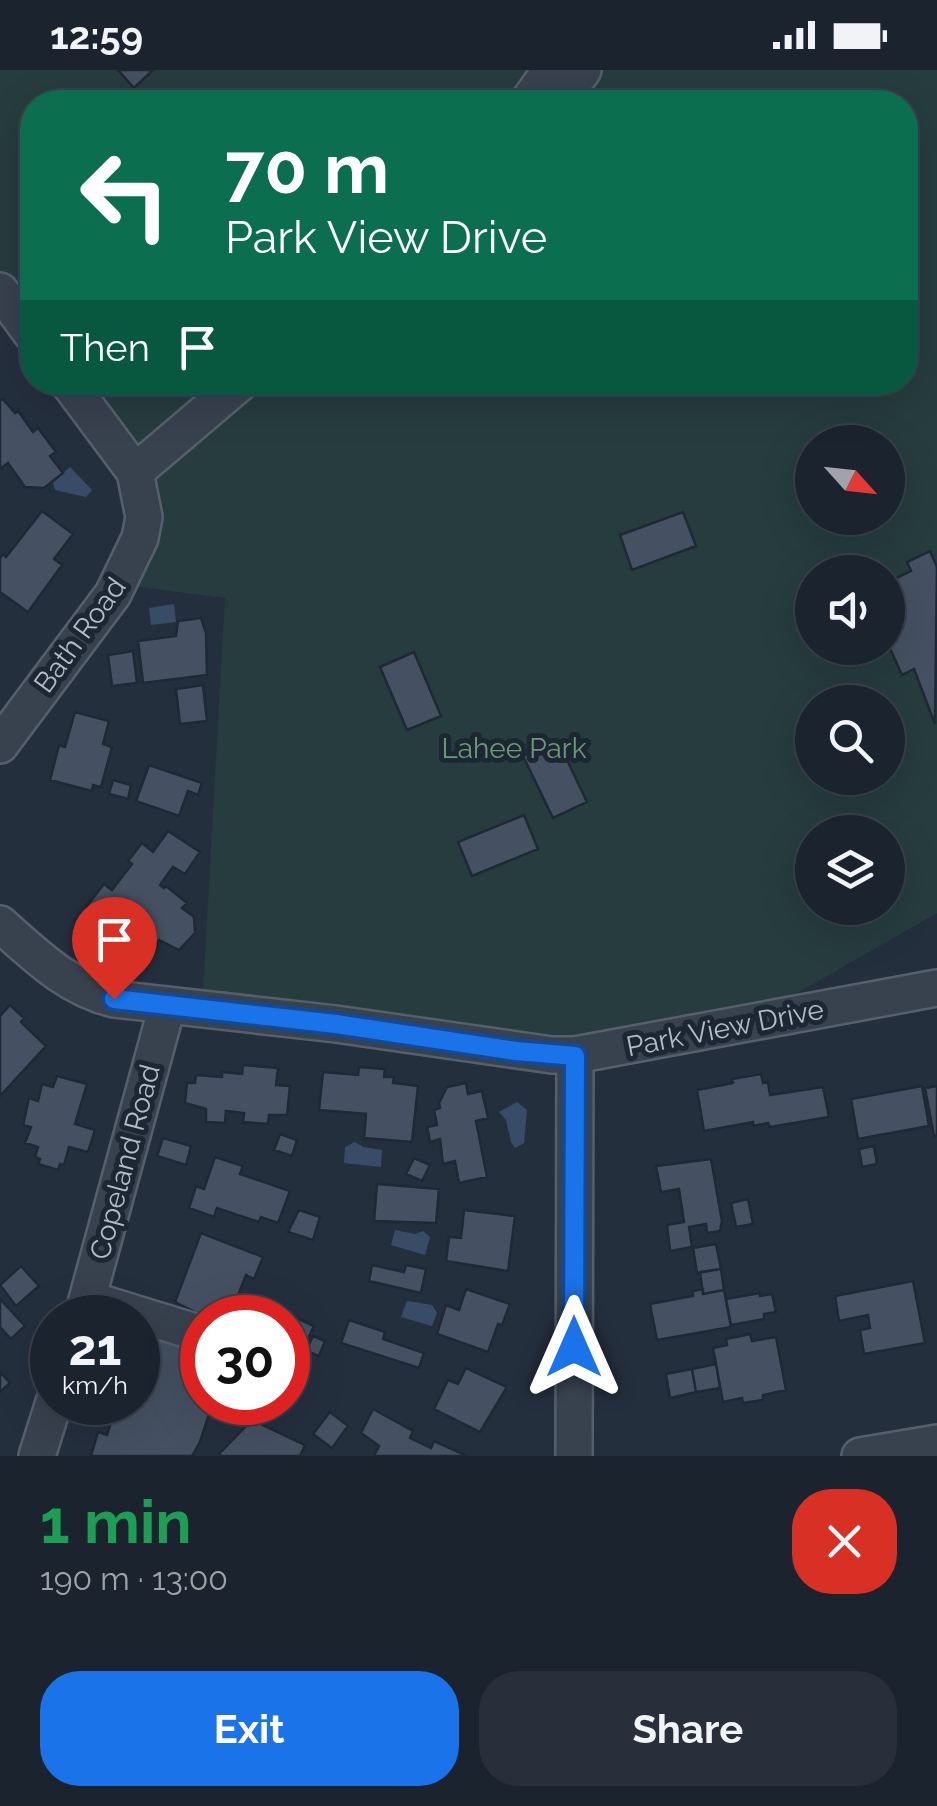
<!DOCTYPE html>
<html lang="en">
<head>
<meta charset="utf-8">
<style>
	:root { --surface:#1b232e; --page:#282f3a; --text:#f1f3f6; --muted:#a0a4aa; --line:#39404a; --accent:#1a73e8 }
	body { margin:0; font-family:Raleway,sans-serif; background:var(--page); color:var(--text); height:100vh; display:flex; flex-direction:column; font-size:38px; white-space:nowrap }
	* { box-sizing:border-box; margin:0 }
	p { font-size:32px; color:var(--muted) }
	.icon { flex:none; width:55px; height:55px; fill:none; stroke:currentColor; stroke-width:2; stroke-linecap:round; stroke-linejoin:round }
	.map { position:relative; height:1386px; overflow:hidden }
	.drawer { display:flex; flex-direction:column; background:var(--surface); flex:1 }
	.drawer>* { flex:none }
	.guide { position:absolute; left:20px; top:20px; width:898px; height:305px; border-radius:40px; box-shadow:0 10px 40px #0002,0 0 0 2px var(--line); background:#0b6e4f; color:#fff; overflow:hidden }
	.needle { width:65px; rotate:117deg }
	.buttons { position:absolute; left:795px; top:355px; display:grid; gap:20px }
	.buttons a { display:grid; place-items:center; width:110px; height:110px; border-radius:50%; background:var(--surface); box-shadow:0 10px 40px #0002,0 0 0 2px var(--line); font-size:50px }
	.speed { position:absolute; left:30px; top:1225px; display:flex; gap:20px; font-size:50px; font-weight:700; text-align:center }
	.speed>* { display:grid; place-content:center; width:130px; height:130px; border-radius:50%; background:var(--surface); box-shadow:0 10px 40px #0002,0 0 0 2px var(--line); line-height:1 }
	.speed small { font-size:25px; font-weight:400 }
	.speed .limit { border:15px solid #d22; background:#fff; color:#111 }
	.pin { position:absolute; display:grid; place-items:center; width:85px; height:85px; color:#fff; margin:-102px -42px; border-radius:50% 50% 50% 0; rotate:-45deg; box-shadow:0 0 10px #0007 }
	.pin .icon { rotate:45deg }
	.me { position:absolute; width:110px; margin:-55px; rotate:0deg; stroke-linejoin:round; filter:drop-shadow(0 0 8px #0008) }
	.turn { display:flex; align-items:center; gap:35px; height:210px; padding:0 40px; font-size:45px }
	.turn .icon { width:130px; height:130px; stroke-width:2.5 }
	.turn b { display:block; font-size:70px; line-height:85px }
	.then { display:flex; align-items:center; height:95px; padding:0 40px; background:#0003; gap:20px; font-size:38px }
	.round { display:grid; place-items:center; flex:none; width:105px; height:105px; border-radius:40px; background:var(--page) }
	.head { display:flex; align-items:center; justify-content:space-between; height:170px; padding:0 40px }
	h1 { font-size:60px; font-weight:700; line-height:75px; color:#1e9e55 }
	.cta { display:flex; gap:20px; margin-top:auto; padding:20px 40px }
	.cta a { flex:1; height:115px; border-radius:40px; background:var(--accent); color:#fff; font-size:40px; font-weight:700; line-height:115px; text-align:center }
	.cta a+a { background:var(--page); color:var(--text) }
	.status { display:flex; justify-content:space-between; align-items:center; height:70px; padding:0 50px; background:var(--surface); direction:ltr }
	.status svg { height:28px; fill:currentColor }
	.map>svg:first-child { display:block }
</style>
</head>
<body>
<div class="status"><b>12:59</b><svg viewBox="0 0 49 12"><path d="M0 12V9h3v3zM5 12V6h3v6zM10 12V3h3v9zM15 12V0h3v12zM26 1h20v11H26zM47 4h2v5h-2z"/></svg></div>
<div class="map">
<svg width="937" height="1386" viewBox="0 0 937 1386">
	<rect width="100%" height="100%" fill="#242f3e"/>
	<path fill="#263c3f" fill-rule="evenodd" d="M0 0H937V843L745 953 576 984 202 939 225 528 117 514 143 447 67 313 905 312V32H32V265L0 221ZM812 372H888V448H812ZM812 502H888V578H812ZM812 632H888V708H812ZM812 762H888V838H812Z"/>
	<path fill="#394c67" d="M70 397 92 420 86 427 55 420 53 412Z
		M174 534 176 552 151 555 149 538Z
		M517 1032 527 1040 524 1073 515 1078 511 1072 506 1050 499 1042Z
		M355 1072 363 1077 382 1080 381 1097 344 1093 345 1077Z
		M395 1160 415 1164 423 1161 430 1167 425 1185 391 1175Z
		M407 1231 432 1235 437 1243 432 1256 401 1247Z"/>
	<path fill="#455162" stroke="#1f2835" stroke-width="2.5" d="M118 0H153L134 18Z
		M3 329 15 343 18 341 33 362 38 358 56 382 50 386 63 403 44 418 25 417 8 393 0 399V331Z
		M42 441 73 464 54 489 62 495 28 542 0 522V488L3 484 6 487Z
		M683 442 696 476 632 500 620 465Z
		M930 481 937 497 935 654 914 599 902 605 888 574V512L911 501 907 492Z
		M201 548 206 563 207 605 143 613 138 571 176 566 178 551Z
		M133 581 137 613 112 616 108 585Z
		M414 582 441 646 407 660 380 597Z
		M203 615 207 651 180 654 176 619Z
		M75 642 109 651 103 674 112 677 101 717 93 715 92 721 50 710 59 675 65 677Z
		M557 669 587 732 553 748 523 686Z
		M149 695 202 713 198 725 188 721 179 746 136 731Z
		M113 710 131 715 128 729 109 724Z
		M524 745 538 779 472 806 458 772Z
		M168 761 200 782 185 804 173 797 160 815 164 818 166 816 187 833 182 838 194 847 195 863 179 880 159 870 154 876 133 859 140 849 125 837 110 855 86 837 104 814 112 820 132 794 128 791 142 773 153 782Z
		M10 935 24 948 21 952 46 976 0 1026V946Z
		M243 995 278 998 276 1015 290 1016 287 1045H269L268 1054 243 1052 244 1043 226 1041 225 1053 206 1052V1039L185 1033 187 1013H195L196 1005 222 1007V1002L242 1004Z
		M359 997 385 999 384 1007H394L393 1013 418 1016 412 1072 364 1068 366 1044 319 1040 323 1002 358 1005Z
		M761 1004 763 1013 768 1012 770 1025 823 1017 829 1047 770 1057 768 1053 753 1056V1052L704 1061 697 1020 733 1013 732 1009Z
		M57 1006 87 1014 75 1054 95 1060 88 1082 69 1077 64 1095 60 1094 58 1100 38 1094 40 1089 35 1087 38 1077 25 1073 31 1057 23 1055 29 1028 38 1031 42 1014 53 1017Z
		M466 1013 468 1024 482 1021 488 1048 476 1051 487 1107 459 1113 455 1091 443 1094 440 1069 430 1072 427 1057 437 1055 434 1040 440 1038 439 1033 447 1017Z
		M922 1016 929 1056 858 1069 851 1029Z
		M937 1016V1065L934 1066 925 1018Z
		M280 1064 297 1070 292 1086 274 1080Z
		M163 1068 191 1076 186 1095 157 1086Z
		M874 1076 877 1094 862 1097 859 1079Z
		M215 1087 243 1096 240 1104 290 1121 278 1153 261 1147 259 1152 217 1138 214 1147 189 1138 196 1116 204 1119Z
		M414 1088 430 1095 422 1111 406 1104Z
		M711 1089 722 1151 720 1161 707 1163 706 1154 689 1157 692 1177 670 1181 667 1155 684 1152 679 1119 661 1122 656 1096Z
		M377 1114 439 1119 436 1153 374 1151Z
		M748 1129 753 1154 736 1157 731 1133Z
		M299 1140 320 1147 313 1170 288 1162Z
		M464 1140 515 1146 508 1201 446 1191 449 1167 461 1168Z
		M201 1163 263 1187 254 1209 246 1205 231 1243 226 1241 223 1248H207L175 1232Z
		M716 1174 721 1199 697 1203 693 1178Z
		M372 1195 404 1202 406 1195 426 1199 421 1223 369 1211Z
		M21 1196 39 1216 16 1236 0 1215Z
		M721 1199 724 1220 703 1224 700 1202Z
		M913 1211 925 1273 864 1284 860 1260 870 1258 868 1245 839 1251 835 1226Z
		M466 1219 510 1234 502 1255 498 1254 488 1282 437 1264 446 1235 459 1240Z
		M703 1219V1224L724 1220 731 1257 657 1270 650 1234 693 1226V1221Z
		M760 1223V1226L772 1224 776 1242 764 1244V1249L731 1255 726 1229Z
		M0 1229 25 1256 11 1269 0 1257Z
		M286 1243 314 1256 304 1277 288 1270Z
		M349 1250 385 1262 383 1269 424 1283 419 1298 341 1273Z
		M157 1258 202 1271V1332H213L200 1372 192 1386H91L98 1362 107 1365 117 1332H138V1290L146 1292Z
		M750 1264 752 1271 776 1267 786 1320 763 1325V1330L743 1333 742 1328 723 1332 713 1278 727 1275 726 1269Z
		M313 1266 325 1271 319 1286 306 1281Z
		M716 1294 720 1318 696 1322 692 1299Z
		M466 1298 507 1317 480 1362 434 1339 448 1310 458 1314Z
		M692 1299 696 1322 670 1328 666 1304Z
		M0 1302 10 1313 0 1322Z
		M373 1339 413 1361 410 1368 431 1378 434 1371 467 1386H374L379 1376 361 1363Z
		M330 1342 348 1356 332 1378 313 1364Z
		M252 1350 305 1375 300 1386H221L219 1384Z"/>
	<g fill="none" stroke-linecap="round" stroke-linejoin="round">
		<g stroke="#565f6c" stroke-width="40">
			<path id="minor" d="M547 0C556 15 574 16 583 0
				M528 32 548 4
				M0 221 32 264
				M135 402 241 312
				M0 675 113 524 140 468 144 447 135 402 68 312
				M0 854C35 885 68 918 114 929L336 954 552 985H575L937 918
				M88 1229 202 1264
				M82 1248 167 937
				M37 1386 54 1332
				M574 1386 575 985
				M860 1386 937 1373"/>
		</g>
		<use href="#minor" stroke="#38414e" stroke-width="35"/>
	</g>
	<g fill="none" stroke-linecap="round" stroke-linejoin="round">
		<g stroke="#114b97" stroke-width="25">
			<path id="route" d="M114 929 336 954 516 981 575 986 574 1277"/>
		</g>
		<use href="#route" stroke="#1a73e8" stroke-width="18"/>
	</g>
	<g text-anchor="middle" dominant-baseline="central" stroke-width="10" stroke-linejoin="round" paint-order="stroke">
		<g font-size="28" fill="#b4bcc9" stroke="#1d2633">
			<text transform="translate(80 565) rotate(-54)">Bath Road</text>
			<text transform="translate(725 958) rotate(-11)">Park View Drive</text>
			<text transform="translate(125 1092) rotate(-75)">Copeland Road</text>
		</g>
		<g font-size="28" fill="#6b9a76" stroke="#1d2633">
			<text x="514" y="678">Lahee Park</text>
		</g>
	</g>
</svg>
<div class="buttons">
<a><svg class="needle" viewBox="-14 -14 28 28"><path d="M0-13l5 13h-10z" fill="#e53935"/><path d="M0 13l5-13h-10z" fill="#a0a4aa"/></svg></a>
<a><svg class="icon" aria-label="sound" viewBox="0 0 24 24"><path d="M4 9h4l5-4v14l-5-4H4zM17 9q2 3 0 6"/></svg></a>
<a><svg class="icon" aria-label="search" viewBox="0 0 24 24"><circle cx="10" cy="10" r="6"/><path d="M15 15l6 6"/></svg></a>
<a><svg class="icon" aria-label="layers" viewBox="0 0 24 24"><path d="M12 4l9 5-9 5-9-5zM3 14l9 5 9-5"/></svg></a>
</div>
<div class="speed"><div>21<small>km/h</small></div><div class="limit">30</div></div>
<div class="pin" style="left:114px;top:929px;background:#d93025"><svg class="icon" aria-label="arrive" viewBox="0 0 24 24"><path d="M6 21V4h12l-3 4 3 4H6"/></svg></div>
<svg class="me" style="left:574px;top:1277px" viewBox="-20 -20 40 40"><path d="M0-17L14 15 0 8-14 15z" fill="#1a73e8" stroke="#fff" stroke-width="4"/></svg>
<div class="guide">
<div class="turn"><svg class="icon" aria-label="left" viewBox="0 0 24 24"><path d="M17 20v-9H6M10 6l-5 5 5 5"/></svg><div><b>70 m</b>Park View Drive</div></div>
<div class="then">Then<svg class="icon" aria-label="arrive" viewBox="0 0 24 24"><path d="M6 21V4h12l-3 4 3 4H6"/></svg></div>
</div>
</div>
<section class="drawer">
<div class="head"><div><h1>1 min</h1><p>190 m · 13:00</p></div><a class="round" style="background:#d93025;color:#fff"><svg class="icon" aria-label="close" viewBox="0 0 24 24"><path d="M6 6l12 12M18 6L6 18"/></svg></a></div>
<div class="cta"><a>Exit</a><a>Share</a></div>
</section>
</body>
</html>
